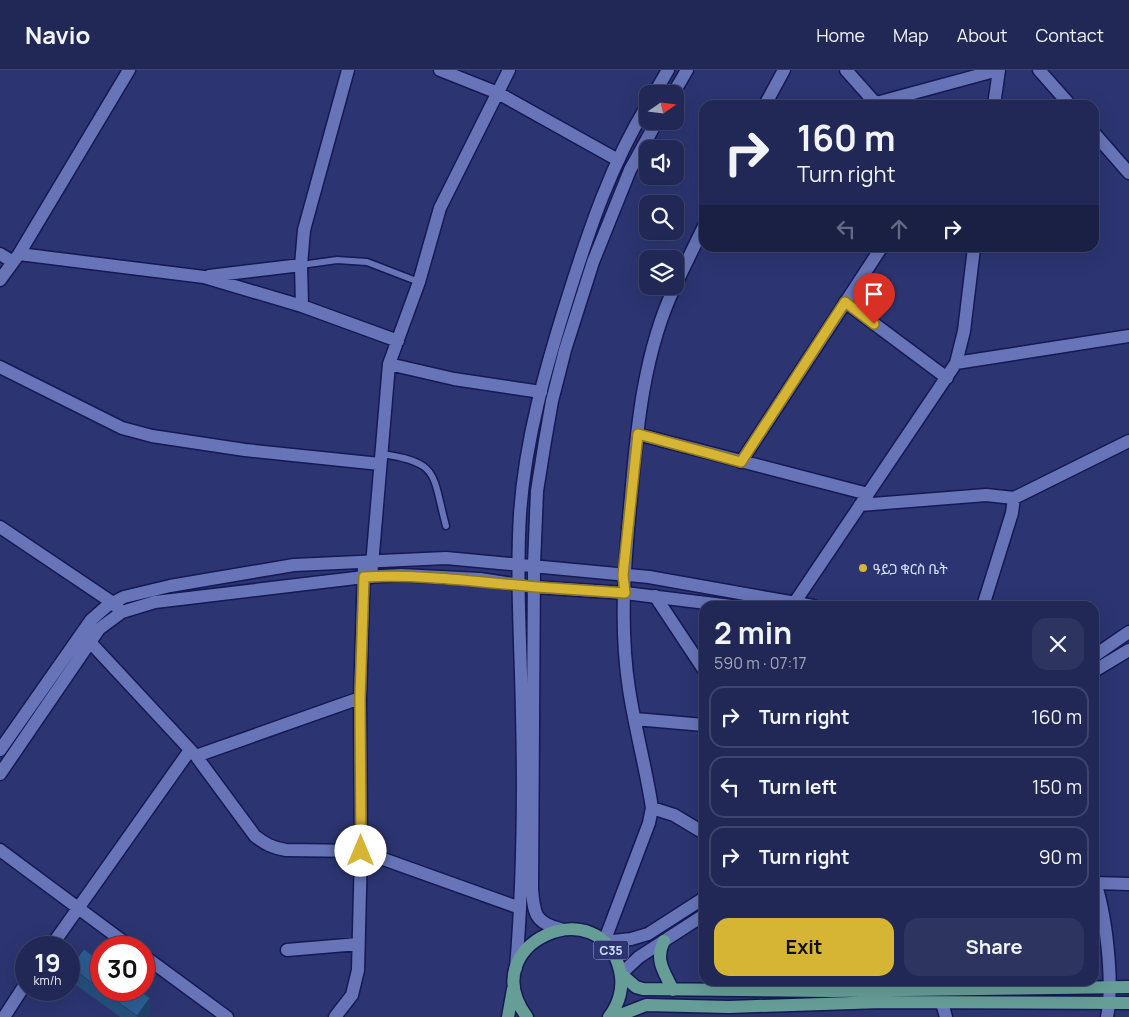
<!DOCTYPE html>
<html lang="en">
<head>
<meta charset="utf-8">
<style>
	:root { --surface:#212855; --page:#2d345f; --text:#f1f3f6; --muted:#a2a6b9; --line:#3e446c; --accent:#d7b534 }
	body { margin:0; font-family:Manrope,"Noto Sans Ethiopic",sans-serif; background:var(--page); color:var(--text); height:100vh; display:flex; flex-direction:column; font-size:19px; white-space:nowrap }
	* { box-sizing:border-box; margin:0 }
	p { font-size:16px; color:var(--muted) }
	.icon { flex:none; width:28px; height:28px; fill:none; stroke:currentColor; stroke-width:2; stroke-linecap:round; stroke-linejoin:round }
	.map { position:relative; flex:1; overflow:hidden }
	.sheet { position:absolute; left:699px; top:531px; width:400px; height:385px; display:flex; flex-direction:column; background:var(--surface); border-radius:15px; box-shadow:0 5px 20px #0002,0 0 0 1px var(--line) }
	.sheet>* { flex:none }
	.banner { position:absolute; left:699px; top:30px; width:400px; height:152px; border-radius:15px; box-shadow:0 5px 20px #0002,0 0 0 1px var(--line); background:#212855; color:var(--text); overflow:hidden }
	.needle { width:32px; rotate:76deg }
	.controls { position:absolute; left:639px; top:15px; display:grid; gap:10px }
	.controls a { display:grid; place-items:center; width:45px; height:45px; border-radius:10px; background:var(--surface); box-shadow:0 5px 20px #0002,0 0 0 1px var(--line); font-size:25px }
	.speed { position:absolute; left:15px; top:866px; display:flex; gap:10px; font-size:25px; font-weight:700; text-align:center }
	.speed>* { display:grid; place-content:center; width:65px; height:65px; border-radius:50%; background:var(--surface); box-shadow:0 5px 20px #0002,0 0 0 1px var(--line); line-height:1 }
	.speed small { font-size:12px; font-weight:400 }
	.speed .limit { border:8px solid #d22; background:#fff; color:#111 }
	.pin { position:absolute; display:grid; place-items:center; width:42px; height:42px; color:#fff; margin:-51px -21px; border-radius:50% 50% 50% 0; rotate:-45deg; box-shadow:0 0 5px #0007 }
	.pin .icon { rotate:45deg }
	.me { position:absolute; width:55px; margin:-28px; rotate:0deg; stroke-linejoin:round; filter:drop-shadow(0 0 4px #0008) }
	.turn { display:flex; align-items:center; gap:18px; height:105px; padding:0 15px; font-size:22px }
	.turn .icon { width:65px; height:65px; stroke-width:2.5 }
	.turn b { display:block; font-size:35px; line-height:42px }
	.lanes { display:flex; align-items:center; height:48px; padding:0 15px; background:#0003; justify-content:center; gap:25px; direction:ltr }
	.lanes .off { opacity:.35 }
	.round { display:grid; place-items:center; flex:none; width:52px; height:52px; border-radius:15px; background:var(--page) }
	.headline { display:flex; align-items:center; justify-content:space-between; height:85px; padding:0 15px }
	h1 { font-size:30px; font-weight:700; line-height:38px }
	.cta { display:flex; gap:10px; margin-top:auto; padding:10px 15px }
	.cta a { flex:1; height:58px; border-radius:15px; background:var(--accent); color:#111; font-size:20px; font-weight:700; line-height:58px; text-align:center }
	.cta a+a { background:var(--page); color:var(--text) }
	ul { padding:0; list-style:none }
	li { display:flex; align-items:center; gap:15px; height:62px; margin:0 10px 8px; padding:0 5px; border:2px solid var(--line); border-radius:15px }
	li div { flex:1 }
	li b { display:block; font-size:19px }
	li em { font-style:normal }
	header { display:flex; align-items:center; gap:30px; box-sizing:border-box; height:70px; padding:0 25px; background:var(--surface); border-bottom:1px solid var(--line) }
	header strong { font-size:24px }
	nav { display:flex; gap:28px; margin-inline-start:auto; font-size:18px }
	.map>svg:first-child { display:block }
</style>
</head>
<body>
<header>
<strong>Navio</strong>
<nav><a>Home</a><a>Map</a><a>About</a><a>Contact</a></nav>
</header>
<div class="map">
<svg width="1129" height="947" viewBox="0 0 1129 947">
	<rect width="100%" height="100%" fill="#2c3571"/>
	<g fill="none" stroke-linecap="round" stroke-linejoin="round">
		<g stroke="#151954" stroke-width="9">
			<path id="service" d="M301 195 337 190 367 192 419 212
				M381 384C440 392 432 404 446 456"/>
		</g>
		<g stroke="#151954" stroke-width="15">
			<path id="minor" d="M440 0 498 23 618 90
				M846 0 877 35
				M1039 0 1070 35
				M765 35 784 0
				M869 35 998 0
				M994 35 999 0
				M1094 63 1129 103
				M0 184 13 192
				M19 184 204 207 302 236 398 271
				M209 206 301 195
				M0 210 19 184 129 0
				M675 216 704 156
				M845 232 947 308
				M302 236 301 195 304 160 348 0
				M956 293 1129 266
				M389 294 454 309 541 322
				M0 297 122 358 152 366 245 380 380 394
				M637 364 868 424
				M741 392 881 178
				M860 435 986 425 1014 428 1129 371
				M0 457 113 533 120 540
				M371 507 389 294 419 212 440 138 509 0
				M655 526 704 600
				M794 536 795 532 956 293 964 261 974 178
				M983 536 1012 443 1014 428
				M82 566 90 572 196 686 255 766C265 774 273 778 286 780L361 781 520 838
				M635 649 704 655
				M196 686 360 628
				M652 738 674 745 704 763
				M0 780 132 878
				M1094 810C1106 842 1114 914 1107 947
				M1095 813 1129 814
				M604 872 649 753 652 738C646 698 635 659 629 619 619 555 625 490 631 426 637 356 644 281 675 216
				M50 878 190 680
				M287 880 358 874
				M144 886 227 947
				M942 933 946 947
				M4 947 26 913
				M335 947 352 925 358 900 361 781 360 628 364 496"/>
		</g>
		<g stroke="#151954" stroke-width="15">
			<path id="tertiary" d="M654 24 668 0
				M673 24 687 0
				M1094 586 1129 562
				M1094 601 1129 580
				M0 680 91 550 107 536 124 527 170 516 294 495 446 488 649 507 813 536
				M0 704 99 559 122 542 155 532 364 507 401 505 480 509 534 517 625 523 731 536
				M561 859C535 853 534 844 532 819L534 495 537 421 545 371 552 331 565 280 593 192 630 100 657 51
				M604 872 631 869 648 864 704 828
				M516 898C523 814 524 728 522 644 521 578 516 510 520 444 525 370 546 297 568 227 589 160 611 94 648 34
				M621 904 639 887 704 845"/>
		</g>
		<g stroke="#151954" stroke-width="15">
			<path id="primary" d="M664 871C654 890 665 903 673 920
				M621 904 636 917 643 919 832 921 1129 917
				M508 947 513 919
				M527 947C472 874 601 817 620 901 624 917 619 934 609 947
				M615 947 646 935 729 937 882 932 1129 933"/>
		</g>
		<use href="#service" stroke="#6775b8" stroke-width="6"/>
		<use href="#minor" stroke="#6775b8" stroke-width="12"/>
		<use href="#tertiary" stroke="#6775b8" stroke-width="12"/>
		<use href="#primary" stroke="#669d97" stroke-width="12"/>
	</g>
	<path fill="#26507f" d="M71 897 150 942 146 947H120L71 911Z"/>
	<path fill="#1f4168" d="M150 928V942L146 947H137Z"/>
	<path fill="#2c5d94" stroke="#1f4168" d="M84 879 101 892V920L71 897Z
		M101 920H139L150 928 137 946Z"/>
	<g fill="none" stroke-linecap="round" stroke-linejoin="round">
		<g stroke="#8c7622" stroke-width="12">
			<path id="route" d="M361 781 360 628 364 507C422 504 479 512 537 517 566 519 595 521 625 523L623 505 638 364 741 392 845 232 874 254"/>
		</g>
		<use href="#route" stroke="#d7b534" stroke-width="9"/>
	</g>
	<circle fill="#d7b534" stroke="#2c3571" stroke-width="2" cx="863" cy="498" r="5"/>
	<g text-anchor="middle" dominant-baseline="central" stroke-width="4.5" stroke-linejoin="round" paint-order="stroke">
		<rect fill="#2c3571" stroke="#a4add3" stroke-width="1" x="593.5" y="870.5" width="35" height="19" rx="4"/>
		<g font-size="12" font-weight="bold" fill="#d7e0fd">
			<text x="611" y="880">C35</text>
		</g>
		<g font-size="14" fill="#d7e0fd" stroke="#2c3571" text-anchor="start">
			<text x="873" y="498">ዓይጋ ቁርስ ቤት</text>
		</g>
	</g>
</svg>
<div class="controls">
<a><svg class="needle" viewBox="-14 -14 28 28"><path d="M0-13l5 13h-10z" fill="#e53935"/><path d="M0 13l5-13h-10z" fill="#a2a6b9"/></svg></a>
<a><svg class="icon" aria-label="sound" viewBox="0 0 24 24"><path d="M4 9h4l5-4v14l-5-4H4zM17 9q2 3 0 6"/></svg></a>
<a><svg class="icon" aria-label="search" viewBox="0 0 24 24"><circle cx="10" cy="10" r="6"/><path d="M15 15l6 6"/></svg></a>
<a><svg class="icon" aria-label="layers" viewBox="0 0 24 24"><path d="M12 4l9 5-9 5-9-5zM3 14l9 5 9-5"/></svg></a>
</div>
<div class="speed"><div>19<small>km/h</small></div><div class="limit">30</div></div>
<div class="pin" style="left:874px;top:254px;background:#d93025"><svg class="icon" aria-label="arrive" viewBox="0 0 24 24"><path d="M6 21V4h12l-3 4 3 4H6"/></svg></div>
<svg class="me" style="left:361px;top:781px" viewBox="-20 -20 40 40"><circle r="19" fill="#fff"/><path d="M0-13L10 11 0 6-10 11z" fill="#d7b534"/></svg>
<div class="banner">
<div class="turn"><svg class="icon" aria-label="right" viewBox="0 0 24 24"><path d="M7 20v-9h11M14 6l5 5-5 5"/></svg><div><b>160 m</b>Turn right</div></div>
<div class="lanes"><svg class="icon off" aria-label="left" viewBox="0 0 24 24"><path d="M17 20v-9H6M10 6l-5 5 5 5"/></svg><svg class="icon off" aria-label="ahead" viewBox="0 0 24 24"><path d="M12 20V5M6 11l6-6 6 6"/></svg><svg class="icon" aria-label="right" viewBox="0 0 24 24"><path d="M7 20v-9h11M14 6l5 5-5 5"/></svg></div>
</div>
<section class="sheet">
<div class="headline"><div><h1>2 min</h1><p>590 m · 07:17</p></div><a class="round"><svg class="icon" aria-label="close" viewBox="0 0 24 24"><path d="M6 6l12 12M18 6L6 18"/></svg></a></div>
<ul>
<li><svg class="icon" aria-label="right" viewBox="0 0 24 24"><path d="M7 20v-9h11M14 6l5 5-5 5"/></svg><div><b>Turn right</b></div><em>160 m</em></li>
<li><svg class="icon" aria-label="left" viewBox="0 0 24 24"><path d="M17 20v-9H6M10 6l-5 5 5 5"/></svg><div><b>Turn left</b></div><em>150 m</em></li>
<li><svg class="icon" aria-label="right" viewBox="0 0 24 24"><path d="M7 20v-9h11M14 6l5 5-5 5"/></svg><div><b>Turn right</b></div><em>90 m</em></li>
</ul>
<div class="cta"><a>Exit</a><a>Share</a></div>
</section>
</div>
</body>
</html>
